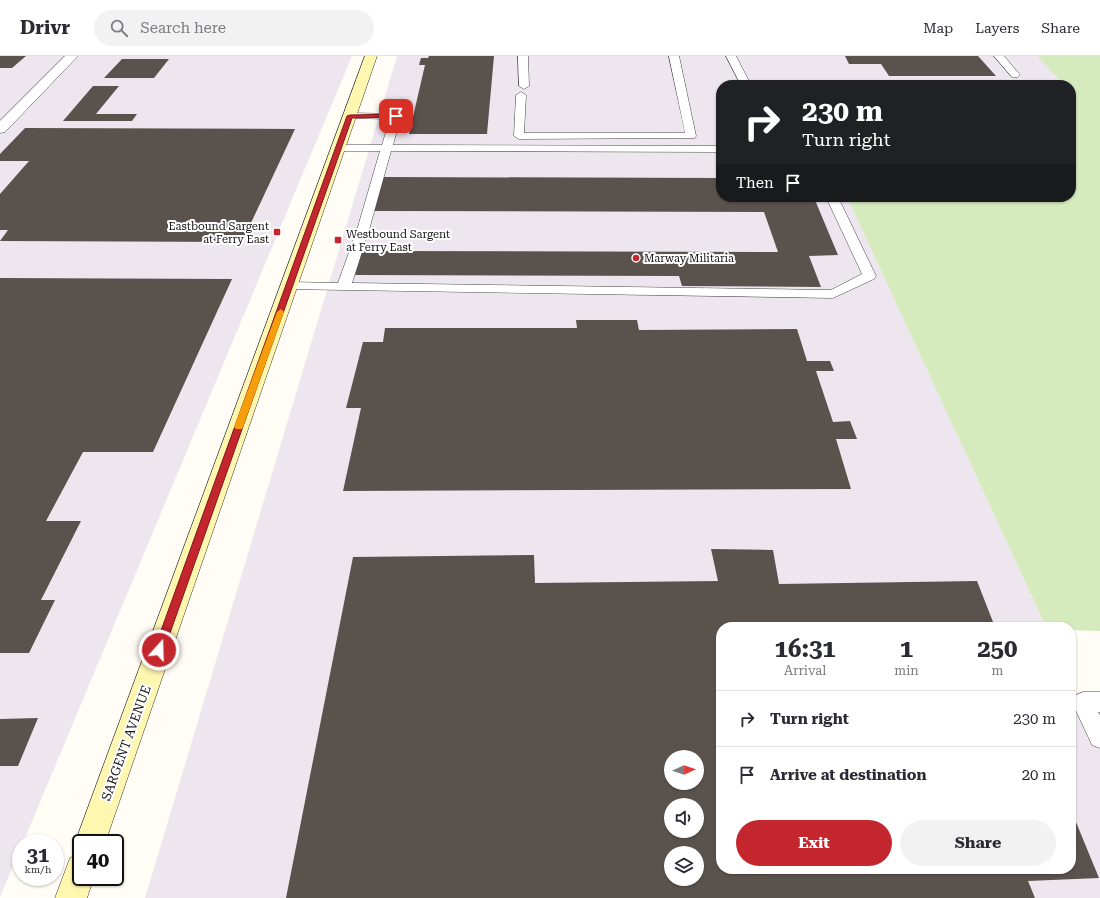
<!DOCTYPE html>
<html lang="en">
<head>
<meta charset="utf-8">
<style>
	:root { --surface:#fff; --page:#f2f2f3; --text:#2b2b33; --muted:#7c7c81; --line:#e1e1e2; --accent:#c4262e }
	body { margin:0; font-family:"Roboto Serif",serif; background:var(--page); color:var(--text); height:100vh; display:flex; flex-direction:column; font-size:15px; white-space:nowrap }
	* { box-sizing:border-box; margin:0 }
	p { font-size:13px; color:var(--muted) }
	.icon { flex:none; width:22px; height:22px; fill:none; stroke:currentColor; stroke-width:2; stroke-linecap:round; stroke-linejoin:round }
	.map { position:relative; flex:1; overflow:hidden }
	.details { position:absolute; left:716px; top:566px; width:360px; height:252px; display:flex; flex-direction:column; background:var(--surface); border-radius:16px; box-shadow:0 1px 3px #0004 }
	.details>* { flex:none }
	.guide { position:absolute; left:716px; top:24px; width:360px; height:122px; border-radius:16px; box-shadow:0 1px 3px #0004; background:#202124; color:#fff; overflow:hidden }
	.needle { width:26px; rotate:87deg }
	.buttons { position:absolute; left:664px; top:694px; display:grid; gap:8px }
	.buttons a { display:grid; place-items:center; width:40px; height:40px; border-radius:50%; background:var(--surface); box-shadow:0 1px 3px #0004; font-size:20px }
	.speed { position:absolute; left:12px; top:778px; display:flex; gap:8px; font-size:20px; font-weight:700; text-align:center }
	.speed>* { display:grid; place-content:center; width:52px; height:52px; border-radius:50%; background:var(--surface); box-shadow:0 1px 3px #0004; line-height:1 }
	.speed small { font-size:10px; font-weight:400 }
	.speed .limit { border:2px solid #111; border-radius:6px; background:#fff; color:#111 }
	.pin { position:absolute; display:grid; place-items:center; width:34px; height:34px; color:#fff; margin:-17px; border-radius:8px; box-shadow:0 2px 6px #0006 }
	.me { position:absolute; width:44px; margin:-22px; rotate:20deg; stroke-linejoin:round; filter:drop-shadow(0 0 3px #0008) }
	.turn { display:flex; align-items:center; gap:14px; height:84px; padding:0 20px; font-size:18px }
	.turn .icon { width:52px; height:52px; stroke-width:2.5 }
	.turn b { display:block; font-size:28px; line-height:34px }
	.then { display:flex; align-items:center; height:38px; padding:0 20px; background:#0003; gap:8px; font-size:15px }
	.eta { display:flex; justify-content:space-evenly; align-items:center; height:68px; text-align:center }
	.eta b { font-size:24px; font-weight:700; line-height:28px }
	.action { display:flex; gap:8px; margin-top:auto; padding:8px 20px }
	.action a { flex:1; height:46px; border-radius:24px; background:var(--accent); color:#fff; font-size:16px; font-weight:700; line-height:46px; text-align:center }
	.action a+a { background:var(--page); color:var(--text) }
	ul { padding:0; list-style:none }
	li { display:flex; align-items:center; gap:12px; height:56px; padding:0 20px; border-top:1px solid var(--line) }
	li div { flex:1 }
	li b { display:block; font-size:15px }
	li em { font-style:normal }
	header { display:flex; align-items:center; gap:24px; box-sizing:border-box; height:56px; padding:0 20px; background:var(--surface); border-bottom:1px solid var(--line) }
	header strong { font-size:19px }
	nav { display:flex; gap:22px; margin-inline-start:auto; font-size:14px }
	.search { width:280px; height:36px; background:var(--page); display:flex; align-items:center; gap:10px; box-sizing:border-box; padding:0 14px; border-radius:22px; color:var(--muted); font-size:15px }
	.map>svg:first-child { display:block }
</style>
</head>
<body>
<header>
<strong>Drivr</strong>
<div class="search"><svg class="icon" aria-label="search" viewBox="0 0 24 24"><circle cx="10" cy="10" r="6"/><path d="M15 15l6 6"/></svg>Search here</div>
<nav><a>Map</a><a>Layers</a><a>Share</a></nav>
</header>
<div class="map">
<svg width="1100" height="842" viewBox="0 0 1100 842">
	<rect width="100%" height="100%" fill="#fffdf5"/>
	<path fill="#eee6ef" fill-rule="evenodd" d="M0 0H352L23 787H21V791L0 841Z
		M397 0H1037L1062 27 721 29V141H847L1046 571H721V813H1071V627L1100 692V842H145ZM671 701H697V727H671ZM671 749H697V775H671ZM671 797H697V823H671Z"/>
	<path fill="#d5ebbd" d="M1037 0H1100V575L1071 574V571H1046L847 141H1071V29L794 28 1062 27Z"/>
	<path fill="#5a524d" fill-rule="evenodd" d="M0 0H26L12 12H0Z
		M429 0H494L487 78H409L425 9H419L421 2H428Z
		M845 0H978L996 20H889L881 8H849Z
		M122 3H169L154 22H104Z
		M93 30H119L96 58H137L132 65H63Z
		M25 72 295 73 242 186 0 185 8 174H0V138L29 105H0V98Z
		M383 121 721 122V141H784L785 145 815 144 838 199 809 200 821 231 682 230 679 220 355 219 362 195 778 196 764 156 374 155Z
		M0 222 232 223 153 396H83L46 465H81L41 544H55L29 597H0Z
		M576 264H637L639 274 797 273 807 305H830L834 315H816L833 366 850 365 857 383H836L851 433 343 435 361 352H346L363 286H383L385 272H577Z
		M711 493 773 494 779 528 977 525 995 571H721V813H1071V754L1099 822 1028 825 1035 842H286L353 501 534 499 535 527 718 525ZM671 701H697V727H671ZM671 749H697V775H671ZM671 797H697V823H671Z
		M38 662 18 710H0V663Z"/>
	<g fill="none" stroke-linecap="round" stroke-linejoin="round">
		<g stroke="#444" stroke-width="1">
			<path id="lane" d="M518 0H528L529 30 524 33 519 30Z
				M669 0H679L696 80 695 82 519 83 514 80 516 39 521 36 526 39 524 77H685Z
				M726 0H736L751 29H741Z
				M994 0H1004L1020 19 1018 21H1012Z
				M350 57 400 58 401 60 393 89 721 90V96L391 95 369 174 352 227 831 234 862 218 826 141H838L876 220 874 223 833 242 285 233 283 230 285 227 290 226 338 227 357 174 380 95H338L333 92 338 89H382L390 63 346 62 345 60Z
				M1083 636H1100V656H1098L1100 659V692L1092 689 1072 646 1076 639Z"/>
		</g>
		<g stroke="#444" stroke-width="1">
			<path id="street" d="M65 0H78L5 76 0 77V65Z"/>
		</g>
		<g stroke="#333" stroke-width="1">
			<path id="secondary" d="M365 0H377L105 787H81V821H94L87 842H55L70 802 79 798 75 787Z"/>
		</g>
		<use href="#lane" fill="#fff" fill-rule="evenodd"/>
		<use href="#street" fill="#fff" fill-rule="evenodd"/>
		<use href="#secondary" fill="#fff6b0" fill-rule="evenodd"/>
	</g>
	<path fill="#c4262e" stroke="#7f191e" d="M396 58 399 60 398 61 352 62 164 594 163 598 159 599 155 598 154 594 347 60 350 59Z"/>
	<path fill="#f59e0b" d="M281 253 284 256 243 371 242 373H236L234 371 277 256Z"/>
	<g fill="#c4262e" stroke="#fff" stroke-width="1.5">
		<rect x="273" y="172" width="8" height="8" rx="2"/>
		<rect x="334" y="180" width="8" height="8" rx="2"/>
		<circle cx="636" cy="202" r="4"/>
	</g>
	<g text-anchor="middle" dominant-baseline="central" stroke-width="4" stroke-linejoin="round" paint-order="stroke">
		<g font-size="11" fill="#111" stroke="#fff" text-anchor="start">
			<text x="269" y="170" text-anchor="end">Eastbound Sargent<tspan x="269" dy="13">at Ferry East</tspan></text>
			<text x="346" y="178">Westbound Sargent<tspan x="346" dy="13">at Ferry East</tspan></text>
			<text x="644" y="202">Marway Militaria</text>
		</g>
		<g font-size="13" fill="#111" stroke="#fff">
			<text transform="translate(126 687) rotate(-70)">SARGENT AVENUE</text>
		</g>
	</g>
</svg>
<div class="buttons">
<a><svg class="needle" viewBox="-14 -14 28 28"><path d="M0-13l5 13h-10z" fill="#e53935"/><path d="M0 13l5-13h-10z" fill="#7c7c81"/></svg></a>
<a><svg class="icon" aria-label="sound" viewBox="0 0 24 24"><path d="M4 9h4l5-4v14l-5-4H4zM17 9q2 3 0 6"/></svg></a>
<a><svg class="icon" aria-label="layers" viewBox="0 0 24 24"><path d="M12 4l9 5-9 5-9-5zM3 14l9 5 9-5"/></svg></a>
</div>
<div class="speed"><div>31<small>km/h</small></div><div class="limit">40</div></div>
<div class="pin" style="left:396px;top:60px;background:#d93025"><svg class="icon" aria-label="arrive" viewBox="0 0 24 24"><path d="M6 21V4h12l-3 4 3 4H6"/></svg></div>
<svg class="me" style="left:159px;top:594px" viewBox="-20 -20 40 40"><circle r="17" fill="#c4262e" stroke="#fff" stroke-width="3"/><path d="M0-11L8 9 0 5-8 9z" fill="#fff"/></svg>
<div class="guide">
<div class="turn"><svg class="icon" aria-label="right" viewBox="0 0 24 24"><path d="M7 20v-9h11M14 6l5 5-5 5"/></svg><div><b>230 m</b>Turn right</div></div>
<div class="then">Then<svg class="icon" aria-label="arrive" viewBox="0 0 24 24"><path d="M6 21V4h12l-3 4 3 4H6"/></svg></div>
</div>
<section class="details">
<div class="eta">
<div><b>16:31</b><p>Arrival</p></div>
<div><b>1</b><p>min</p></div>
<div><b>250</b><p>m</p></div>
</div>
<ul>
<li><svg class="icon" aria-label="right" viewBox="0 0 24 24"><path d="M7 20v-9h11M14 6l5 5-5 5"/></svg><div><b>Turn right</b></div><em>230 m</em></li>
<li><svg class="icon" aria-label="arrive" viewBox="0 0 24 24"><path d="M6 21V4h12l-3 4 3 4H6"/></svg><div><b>Arrive at destination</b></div><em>20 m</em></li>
</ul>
<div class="action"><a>Exit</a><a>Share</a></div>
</section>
</div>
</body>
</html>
